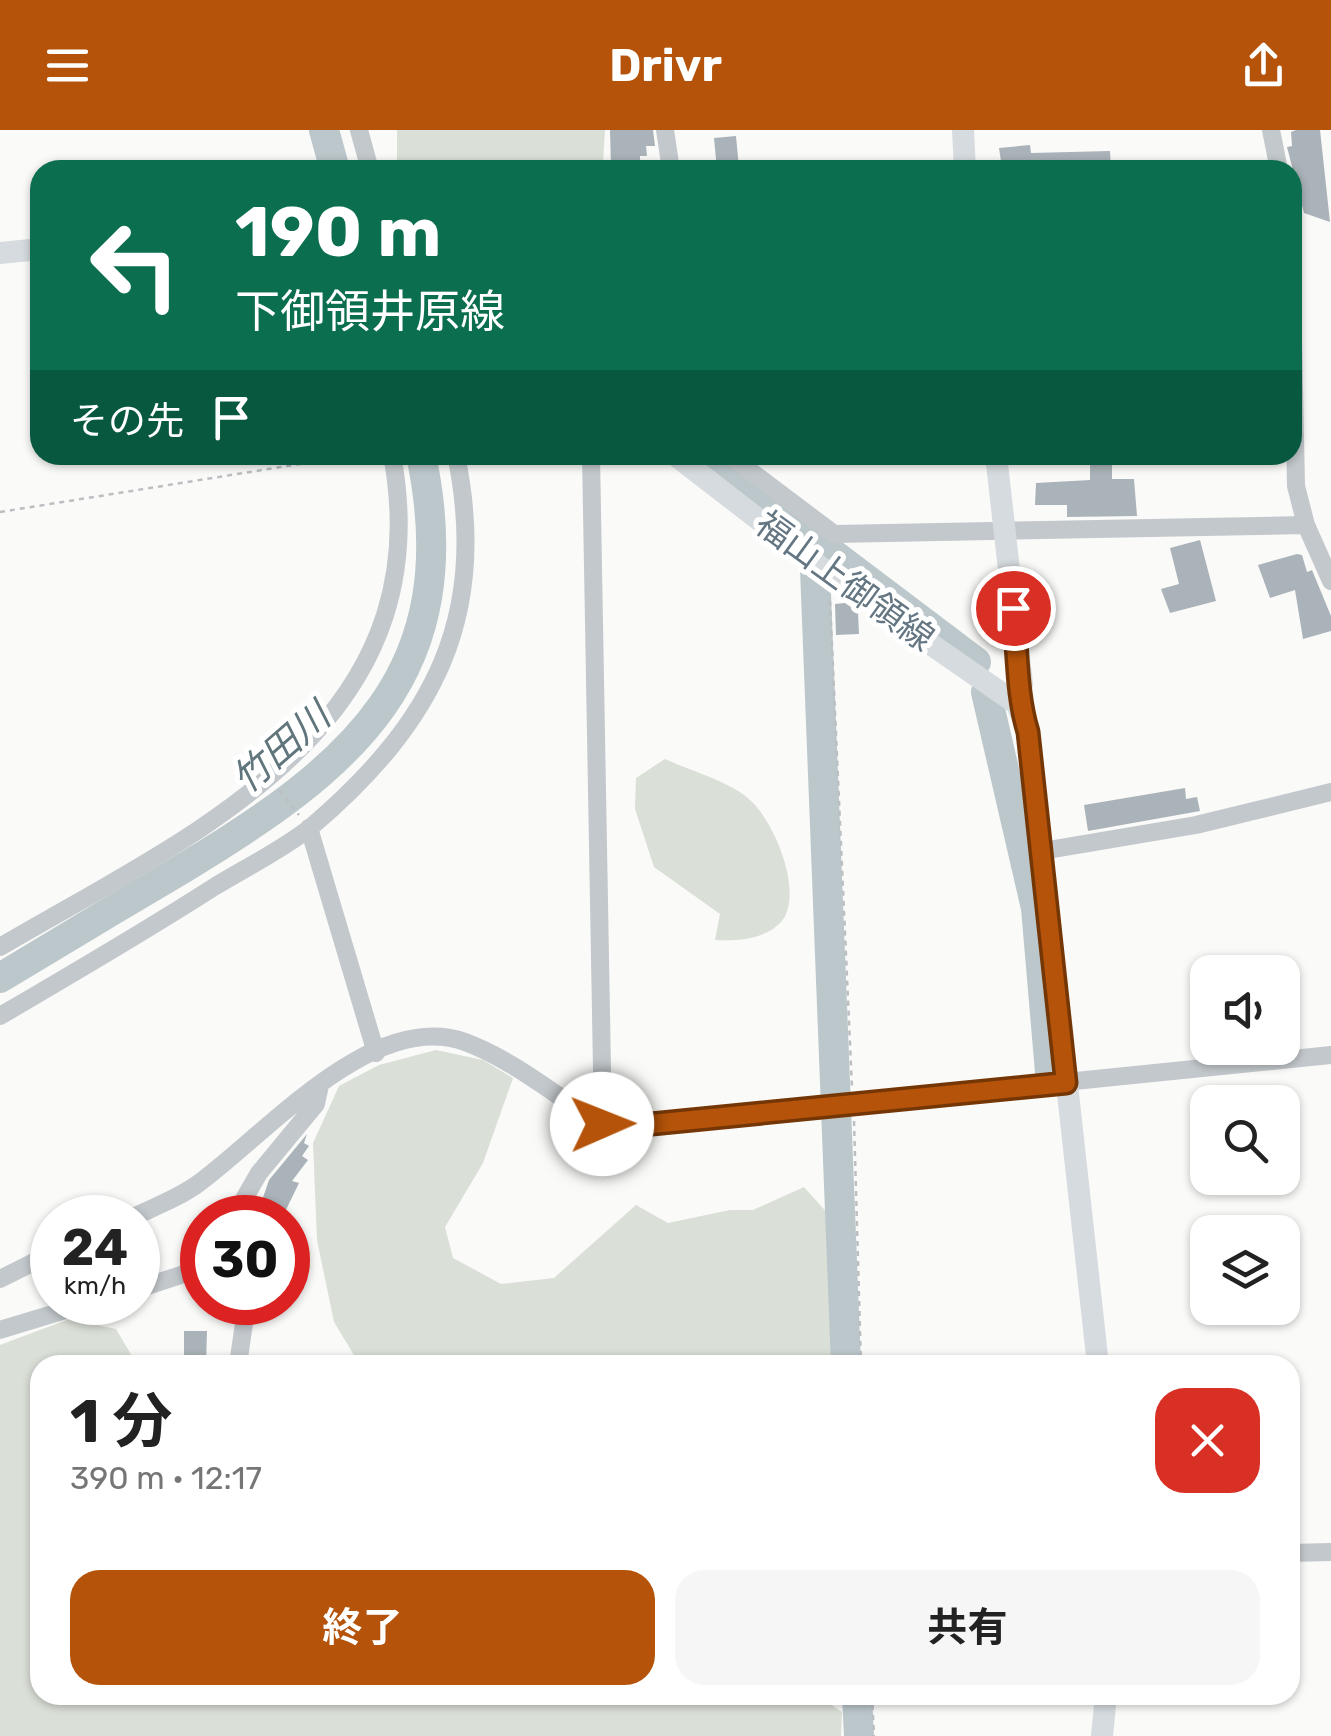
<!DOCTYPE html>
<html lang="ja">
<head>
<meta charset="utf-8">
<style>
	:root { --surface:#fff; --page:#f6f6f6; --text:#222; --muted:#767676; --accent:#b45309 }
	body { margin:0; font-family:Rubik,"Noto Sans JP",sans-serif; background:var(--page); color:var(--text); height:100vh; display:flex; flex-direction:column; font-size:38px; white-space:nowrap }
	* { box-sizing:border-box; margin:0 }
	p { font-size:32px; color:var(--muted) }
	.icon { flex:none; width:55px; height:55px; fill:none; stroke:currentColor; stroke-width:2; stroke-linecap:round; stroke-linejoin:round }
	.map { position:relative; flex:1; overflow:hidden }
	.side { position:absolute; left:30px; top:1225px; width:1270px; height:350px; display:flex; flex-direction:column; background:var(--surface); border-radius:30px; box-shadow:0 2px 8px #0004 }
	.side>* { flex:none }
	.banner { position:absolute; left:30px; top:30px; width:1272px; height:305px; border-radius:30px; box-shadow:0 2px 8px #0004; background:#0b6e4f; color:#fff; overflow:hidden }
	.tools { position:absolute; left:1190px; top:825px; display:grid; gap:20px }
	.tools a { display:grid; place-items:center; width:110px; height:110px; border-radius:20px; background:var(--surface); box-shadow:0 2px 8px #0004; font-size:50px }
	.speed { position:absolute; left:30px; top:1065px; display:flex; gap:20px; font-size:50px; font-weight:700; text-align:center }
	.speed>* { display:grid; place-content:center; width:130px; height:130px; border-radius:50%; background:var(--surface); box-shadow:0 2px 8px #0004; line-height:1 }
	.speed small { font-size:25px; font-weight:400 }
	.speed .limit { border:15px solid #d22; background:#fff; color:#111 }
	.pin { position:absolute; display:grid; place-items:center; width:85px; height:85px; color:#fff; margin:-42px; border:5px solid #fff; border-radius:50%; box-shadow:0 2px 10px #0007 }
	.me { position:absolute; width:110px; margin:-55px; rotate:89deg; stroke-linejoin:round; filter:drop-shadow(0 0 8px #0008) }
	.turn { display:flex; align-items:center; gap:35px; height:210px; padding:0 40px; font-size:45px }
	.turn .icon { width:130px; height:130px; stroke-width:2.5 }
	.turn b { display:block; font-size:70px; line-height:85px }
	.then { display:flex; align-items:center; height:95px; padding:0 40px; background:#0003; gap:20px; font-size:38px }
	.round { display:grid; place-items:center; flex:none; width:105px; height:105px; border-radius:30px; background:var(--page) }
	.headline { display:flex; align-items:center; justify-content:space-between; height:170px; padding:0 40px }
	h1 { font-size:60px; font-weight:700; line-height:75px }
	.cta { display:flex; gap:20px; margin-top:auto; padding:20px 40px }
	.cta a { flex:1; height:115px; border-radius:30px; background:var(--accent); color:#fff; font-size:40px; font-weight:700; line-height:115px; text-align:center }
	.cta a+a { background:var(--page); color:var(--text) }
	header { display:flex; justify-content:space-between; align-items:center; height:130px; padding:0 40px; background:var(--accent); color:#fff; font-size:45px; font-weight:700 }
	.map>svg:first-child { display:block }
</style>
</head>
<body>
<header><svg class="icon" aria-label="menu" viewBox="0 0 24 24"><path d="M4 6h16M4 12h16M4 18h16"/></svg>Drivr<svg class="icon" aria-label="share" viewBox="0 0 24 24"><path d="M12 15V3M7 8l5-5 5 5M5 13v7h14v-7"/></svg></header>
<div class="map">
<svg width="1331" height="1606" viewBox="0 0 1331 1606">
	<rect width="100%" height="100%" fill="#fafaf8"/>
	<path fill="#dadfd7" d="M397 0H605L603 32 568 33 561 40H397Z
		M665 629C690 641 730 651 750 670 774 691 805 764 781 792 764 810 737 811 715 810L720 784 654 737 635 679 636 648Z
		M436 920 483 930 513 948 483 1033 445 1097 453 1128 501 1154 554 1148 636 1075 668 1093 730 1080H753L804 1057 830 1086 835 1235H360L334 1192 317 1110 313 1013 339 956 379 935Z
		M69 1189 116 1199 136 1233 144 1235H40V1565H817L842 1582 841 1606H0V1215Z"/>
	<g fill="none" stroke-linecap="round" stroke-linejoin="round">
		<path stroke="#bbc7cb" stroke-width="30" d="M324 0 335 40
			M702 325 976 532
			M814 413 846 1235
			M986 562 1036 778 1050 942
			M0 848C61 811 121 775 182 739 353 636 467 543 421 325
			M857 1565 859 1606"/>
	</g>
	<path fill="#aab3b9" d="M610 0H653L655 16H646L647 26H640V39H611Z
		M1296 0H1320L1330 92 1304 83 1287 17 1292 16 1291 2Z
		M736 6 739 38 717 40 714 8Z
		M1030 15 1031 23 1110 21 1111 40 1002 38 999 18Z
		M1090 325H1112V349H1134L1137 386 1067 387V375H1035L1036 353 1090 350Z
		M1200 410 1216 471 1170 483 1161 459 1179 454 1170 418Z
		M1297 424 1302 425 1307 442 1312 440 1331 486V501L1303 509 1295 460 1270 468 1258 435Z
		M845 473 858 482 859 504 836 505 835 474Z
		M1185 658 1186 669 1197 667 1200 681 1088 701 1084 675Z
		M307 1004 304 1013 309 1016 302 1026 308 1030 292 1051 299 1053 282 1088H256L269 1050Z
		M184 1201H207L206 1234H184Z"/>
	<g fill="none" stroke-linecap="round" stroke-linejoin="round">
		<path stroke="#bbbfc2" stroke-width="2.5" stroke-dasharray="5 5" stroke-linecap="butt" d="M0 382 356 325
			M830 471 852 958
			M279 660 299 685
			M854 991 861 1235
			M872 1565 874 1606"/>
		<path stroke="#c3c8cc" stroke-width="18" d="M359 0 370 40
			M665 0 671 40
			M1271 0 1279 40
			M1292 159 1296 356 1306 395 1331 451
			M591 325 603 995
			M729 325 834 404 1306 395
			M309 698 376 923
			M1042 721 1196 695 1331 662
			M0 817C194 703 443 597 392 325
			M0 886C72 844 144 802 214 757 245 738 282 720 311 697 433 593 490 487 456 325
			M131 1088C154 1077 179 1068 199 1053 266 1004 373 879 465 912 514 930 558 968 603 995L621 997 1331 925
			M233 1088 259 1043 316 974 320 955
			M0 1149 52 1123
			M138 1159 184 1144 202 1132
			M0 1200 92 1172
			M238 1235 247 1172
			M1290 1423 1331 1422"/>
		<path stroke="#d6dbdf" stroke-width="22" d="M963 0 965 40
			M0 123 40 119
			M675 325 828 443 1017 574
			M996 325 1022 554 1017 574 1028 602 1098 1235
			M1102 1606 1106 1565"/>
	</g>
	<g fill="none" stroke-linecap="round" stroke-linejoin="round">
		<g stroke="#753606" stroke-width="25">
			<path id="route" d="M602 994 621 997 1066 953 1028 602C1016 563 1018 520 1013 478"/>
		</g>
		<use href="#route" stroke="#b45309" stroke-width="18"/>
	</g>
	<g text-anchor="middle" dominant-baseline="central" stroke-width="10" stroke-linejoin="round" paint-order="stroke">
		<g font-size="35" fill="#657683" stroke="#fff">
			<text transform="translate(845 451) rotate(36)">福山上御領線</text>
		</g>
		<g font-size="38" font-style="italic" fill="#60757c" stroke="#fff">
			<text transform="translate(281 618) rotate(-41)">竹田川</text>
		</g>
	</g>
</svg>
<div class="tools">
<a><svg class="icon" aria-label="sound" viewBox="0 0 24 24"><path d="M4 9h4l5-4v14l-5-4H4zM17 9q2 3 0 6"/></svg></a>
<a><svg class="icon" aria-label="search" viewBox="0 0 24 24"><circle cx="10" cy="10" r="6"/><path d="M15 15l6 6"/></svg></a>
<a><svg class="icon" aria-label="layers" viewBox="0 0 24 24"><path d="M12 4l9 5-9 5-9-5zM3 14l9 5 9-5"/></svg></a>
</div>
<div class="speed"><div>24<small>km/h</small></div><div class="limit">30</div></div>
<div class="pin" style="left:1013px;top:478px;background:#d93025"><svg class="icon" aria-label="arrive" viewBox="0 0 24 24"><path d="M6 21V4h12l-3 4 3 4H6"/></svg></div>
<svg class="me" style="left:602px;top:994px" viewBox="-20 -20 40 40"><circle r="19" fill="#fff"/><path d="M0-13L10 11 0 6-10 11z" fill="#b45309"/></svg>
<div class="banner">
<div class="turn"><svg class="icon" aria-label="left" viewBox="0 0 24 24"><path d="M17 20v-9H6M10 6l-5 5 5 5"/></svg><div><b>190 m</b>下御領井原線</div></div>
<div class="then">その先<svg class="icon" aria-label="arrive" viewBox="0 0 24 24"><path d="M6 21V4h12l-3 4 3 4H6"/></svg></div>
</div>
<section class="side">
<div class="headline"><div><h1>1 分</h1><p>390 m · 12:17</p></div><a class="round" style="background:#d93025;color:#fff"><svg class="icon" aria-label="close" viewBox="0 0 24 24"><path d="M6 6l12 12M18 6L6 18"/></svg></a></div>
<div class="cta"><a>終了</a><a>共有</a></div>
</section>
</div>
</body>
</html>
